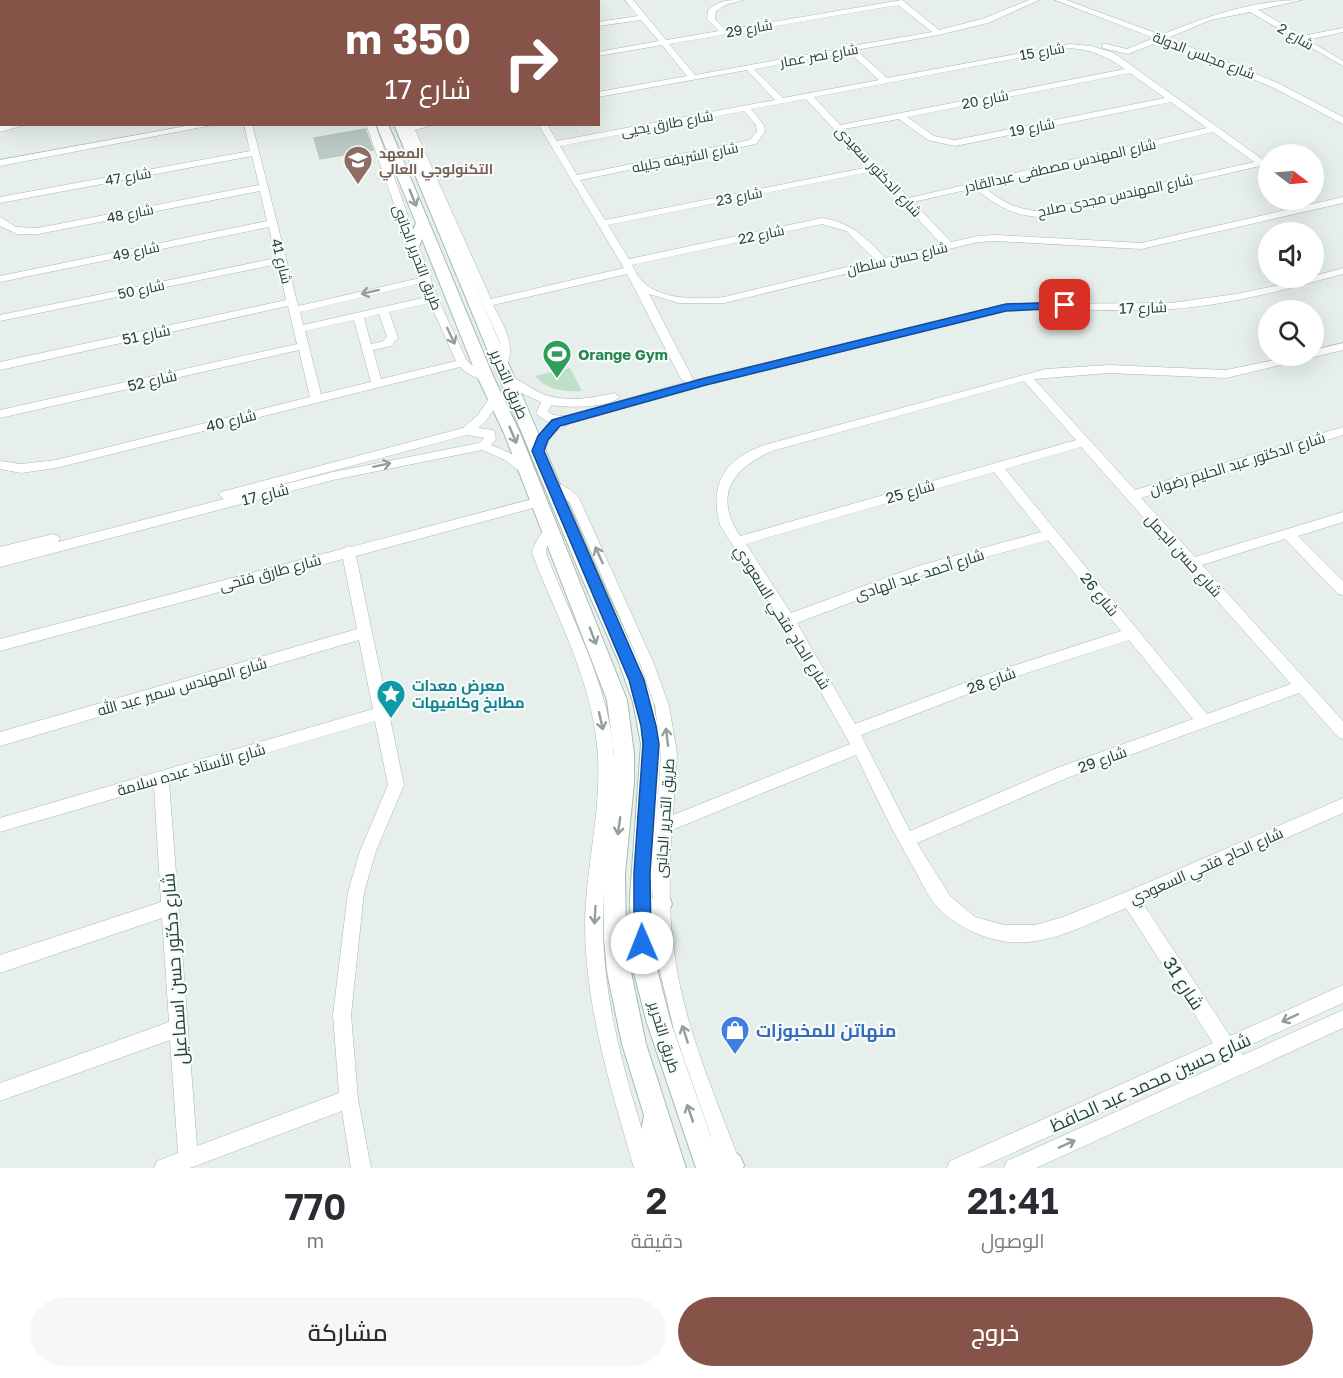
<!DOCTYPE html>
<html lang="ar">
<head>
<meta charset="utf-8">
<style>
	:root { --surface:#fff; --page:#f7f7f7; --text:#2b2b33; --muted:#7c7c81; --accent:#855347 }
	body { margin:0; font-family:"Golos Text",Cairo,sans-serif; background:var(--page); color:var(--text); direction:rtl; height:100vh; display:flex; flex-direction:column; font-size:22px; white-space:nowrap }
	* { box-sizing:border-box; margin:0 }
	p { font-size:20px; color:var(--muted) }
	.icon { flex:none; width:33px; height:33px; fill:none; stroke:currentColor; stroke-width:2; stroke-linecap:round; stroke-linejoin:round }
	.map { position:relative; height:1168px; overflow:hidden; direction:ltr }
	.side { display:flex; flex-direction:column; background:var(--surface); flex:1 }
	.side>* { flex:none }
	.guide { position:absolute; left:0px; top:0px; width:600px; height:126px; box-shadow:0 6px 24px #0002; direction:rtl; background:#855347; color:#fff; overflow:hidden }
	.needle { width:39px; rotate:106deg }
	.fabs { position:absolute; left:1258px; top:144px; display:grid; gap:12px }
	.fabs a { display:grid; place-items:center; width:66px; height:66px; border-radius:50%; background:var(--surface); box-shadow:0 6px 24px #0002; font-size:30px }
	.pin { position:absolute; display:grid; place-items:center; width:51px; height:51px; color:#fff; margin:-26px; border-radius:12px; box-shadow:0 3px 9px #0006 }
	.me { position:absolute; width:66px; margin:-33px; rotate:359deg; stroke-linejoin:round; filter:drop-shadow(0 0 4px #0008) }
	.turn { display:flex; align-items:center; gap:21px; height:126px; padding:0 30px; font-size:27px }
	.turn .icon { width:78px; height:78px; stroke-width:2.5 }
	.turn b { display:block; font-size:42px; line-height:51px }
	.eta { display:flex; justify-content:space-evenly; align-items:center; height:102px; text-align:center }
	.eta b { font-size:36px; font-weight:600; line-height:42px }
	.primary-button { display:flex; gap:12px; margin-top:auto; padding:12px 30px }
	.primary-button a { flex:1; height:69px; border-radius:36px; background:var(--accent); color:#fff; font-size:24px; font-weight:600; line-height:69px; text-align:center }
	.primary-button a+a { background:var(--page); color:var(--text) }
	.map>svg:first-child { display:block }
</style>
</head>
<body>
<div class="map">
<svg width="1343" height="1168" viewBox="0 0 1343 1168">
	<rect width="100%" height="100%" fill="#e6efeb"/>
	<path fill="#bfe0c8" d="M570 368 582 391C565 392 546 390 535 376Z"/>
	<path fill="#bbcac4" stroke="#b8c9c2" stroke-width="1.5" d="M365 129 373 150 320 159 314 138Z"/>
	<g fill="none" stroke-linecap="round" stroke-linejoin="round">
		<g stroke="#a8b8b2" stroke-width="1">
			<path id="street" d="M69 0H84L67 2Z
				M158 0H166V2H159Z
				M215 0H223L214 2Z
				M413 0H427L413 2Z
				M558 0H566V2H559Z
				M625 0H633L666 40 719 31 707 19 708 10C719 0 728 0 743 0L725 5 716 11 715 19 726 30 902 0 939 30 982 19 1029 0H1039L988 23 938 35 856 50 887 78 1070 44 1091 46 1114 53 1269 164V171L1260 166 1037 217C1011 214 994 205 975 188L913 202 951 242 978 236 996 235 1141 243 1343 197V203L1141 249 996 241 978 242 724 303H679L649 294 693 379 691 381 1006 304 1171 303 1236 294 1314 278V276L1343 268V274C1287 289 1230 305 1172 309 1117 313 1061 307 1006 310L706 384 572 422 553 433 542 454H534L532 451 541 432 550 423 536 414 541 402 515 390 503 381V375C513 373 535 393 549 396 570 402 593 398 614 393L620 397C608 408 568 408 551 405L548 412 553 415 566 416 686 382 681 379 627 274 493 305C503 325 517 345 506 368H498L496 365 500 353V343L404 124H436L415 130 491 299 624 268 538 124H547L557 141 775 100 747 70 598 97V92L687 76 662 45 598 56V52L659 41 641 20 598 26V22L638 16ZM898 5 932 32 852 46 847 44 843 46 844 48 695 75 669 44ZM1070 48C1092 50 1107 56 1125 69L840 125 814 97ZM849 52 879 80 783 98 754 69ZM1130 73 1165 98 955 140 934 136 907 117ZM806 99 869 167 605 220 580 180 756 144 765 131 764 125 751 109ZM1171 102 1207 128 909 198 844 129 899 119 928 140 955 146ZM744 111 756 125 757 131 750 140 577 175 560 146ZM1213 132 1254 162 1037 211C1015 209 1000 201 983 186ZM874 171 942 245 885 258C866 238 851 222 822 218L629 259 608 225ZM822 224 846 231 876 260 724 297C699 299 662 301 642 281 638 277 635 270 632 265Z
				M1055 0H1066L1161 35C1205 17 1253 0 1302 0L1258 10 1302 36 1343 28V32L1308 40 1343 61V66L1250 12 1210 20 1168 38 1278 83 1343 117V124L1272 87 1161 41 1128 54 1103 48V44H1106L1127 49 1154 38Z
				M0 9H2L0 14Z
				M0 34H2V38H0Z
				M0 58H2V62H0Z
				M0 98H2V104H0Z
				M9 124H28L0 132V126Z
				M197 124H218L0 166V160Z
				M244 124H252L298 306 420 278 366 124H375L438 299 467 361 478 370 489 373V379C478 381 468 374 460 367L56 468 21 473 0 469V461L21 464 56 460 310 397 299 350 0 418V410L297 344 288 306 0 370V362L286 300 278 264 0 321V315L276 258 269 227 0 282V276L267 221 260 191 38 234H17L0 226V217L16 227 38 228 259 185 252 156 0 203V197L250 151ZM422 283 427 297 303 325 300 312ZM430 303 456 361 381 379 373 350 391 346 398 338 389 312ZM379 314 387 337 383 341 371 344 364 318ZM354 320 371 382 321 394 305 331Z
				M1343 343V350L1226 378 1109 373 1034 379 1135 490 1343 427V435L1141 498 1195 557 1343 512V522L1298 536 1343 581V595L1338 594 1285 539 1202 565 1343 721V739L1338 737 1299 693 1067 778 917 843 950 896 975 917 1004 925H1035L1063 917 1126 892 1343 798V813L1142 902 1230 1036 1343 985V1003L1239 1050 1243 1055 1343 1010V1028L1036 1168H1004L1007 1161 1226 1062 1223 1058 979 1168H947L950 1161 1213 1043 1126 908C1097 920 1067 936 1036 941 1001 947 964 933 939 909 929 899 922 883 915 870 893 833 875 794 856 755L672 830C669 873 668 915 675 958 685 1030 717 1100 742 1168H722L674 1030 657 959 652 884 661 753 655 706 640 664 570 503 561 494 549 491 547 488 549 485C561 482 571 489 579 498L654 664 669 706 677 753 673 815 850 744 783 624 720 525C708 483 727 456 768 444L1046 369 1109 365 1226 370 1293 356H1314V350ZM1024 381 1076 440 740 536C713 495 732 469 772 451ZM1081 447 1291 684 1207 714 1005 469ZM994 472 1041 532 918 566 791 613 746 544ZM1048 540 1121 631 994 672 855 724 797 623 926 574ZM1129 640 1193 719 1057 768 910 831 861 735 1002 681Z
				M496 393 502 397 486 421 478 428 494 430 496 439 491 445C506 451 522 457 532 470L530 473H522L505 460 482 450 333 480 0 567V547L53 534 58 536 60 539 58 542 224 499 219 495 221 492 463 428 478 415 492 394ZM467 435 484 438 479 443 333 472 253 492Z
				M540 497 544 499 546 502 544 505 356 556 404 785 376 851 364 892 351 1015 358 1099 371 1168H351L342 1111 190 1168H154L157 1161 178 1153 170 1040 0 1101V1083L169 1022 162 918 0 973V955L161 902 154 787 0 832V818L373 709 359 640 0 746V732L357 629 343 559 0 651V639L342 549 348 546 351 547ZM375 721 388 785 360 851 348 892 333 1015 339 1093 197 1146 169 782Z
				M552 526 558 531 547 546 546 553C569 613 602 672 612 737 621 800 602 861 603 923 603 1008 629 1088 654 1168H634C611 1088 585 1007 585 923 586 861 605 800 596 737 588 673 555 613 532 553 535 542 541 530 552 526Z"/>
		</g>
		<g stroke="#a4bbb3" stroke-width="2">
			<path id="secondary" d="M270 0H280L281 2H271Z
				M293 0H303L304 2H294Z
				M376 124H388L493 376 520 433 627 700 634 754V783L625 873 626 938 631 972 646 1044 686 1168H635L644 1115 622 1044 607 972 604 938 603 873 614 783V754L607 700 504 433 477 376 422 239 418 249 413 250 406 246 416 223Z
				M394 124H406L597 571 638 660 653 702 661 744 652 898 661 893 669 896 672 904 654 943 658 973 671 1023 711 1137 740 1156 744 1165 743 1168H696L647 1023 634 973 631 943 630 898 641 744 633 702 618 660 579 571Z"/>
		</g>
		<use href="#street" fill="#fff" fill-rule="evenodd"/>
		<use href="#secondary" fill="#fff" fill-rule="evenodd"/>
	</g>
	<defs><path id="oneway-shaft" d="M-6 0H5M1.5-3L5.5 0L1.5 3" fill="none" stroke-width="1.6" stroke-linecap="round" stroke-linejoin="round" transform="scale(1.5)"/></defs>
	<g stroke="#92a09c">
		<use href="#oneway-shaft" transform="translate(413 198) rotate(68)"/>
		<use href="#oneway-shaft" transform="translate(370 292) rotate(167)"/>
		<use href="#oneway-shaft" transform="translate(451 336) rotate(65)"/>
		<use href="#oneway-shaft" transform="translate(513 435) rotate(67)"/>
		<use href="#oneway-shaft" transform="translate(382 465) rotate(-12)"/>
		<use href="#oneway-shaft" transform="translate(599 555) rotate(-114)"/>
		<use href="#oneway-shaft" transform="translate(593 636) rotate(69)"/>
		<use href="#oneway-shaft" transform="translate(601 721) rotate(77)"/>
		<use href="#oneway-shaft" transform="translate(667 737) rotate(-97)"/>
		<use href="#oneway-shaft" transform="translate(619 826) rotate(98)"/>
		<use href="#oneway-shaft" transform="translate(595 915) rotate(93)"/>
		<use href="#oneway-shaft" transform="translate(1290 1018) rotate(155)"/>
		<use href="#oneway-shaft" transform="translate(685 1034) rotate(-108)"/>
		<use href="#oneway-shaft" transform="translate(690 1113) rotate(-109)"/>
		<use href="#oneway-shaft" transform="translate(1067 1144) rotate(-24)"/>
	</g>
	<path fill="#1a73e8" stroke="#114b97" stroke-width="1.5" d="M1065 302 1069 303V308L1006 311 706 385 560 426 548 440 544 451 644 680 656 726 659 744 650 873 651 943 649 949 642 951 636 949 634 943V873L643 744 641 726 629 680 532 451 538 436 552 420 705 378 1006 304Z"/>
	<defs>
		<g id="school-pin" transform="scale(1.5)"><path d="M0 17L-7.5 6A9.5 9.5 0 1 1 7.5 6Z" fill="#8d6e63" stroke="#f7fbf9"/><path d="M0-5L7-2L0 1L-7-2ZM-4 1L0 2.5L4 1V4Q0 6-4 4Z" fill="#fff"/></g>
		<g id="stadium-pin" transform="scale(1.5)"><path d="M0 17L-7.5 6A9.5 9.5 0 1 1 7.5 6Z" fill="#2e9e5b" stroke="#f7fbf9"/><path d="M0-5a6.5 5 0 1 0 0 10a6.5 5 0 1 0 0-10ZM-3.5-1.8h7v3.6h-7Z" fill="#fff"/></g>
		<g id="sight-pin" transform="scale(1.5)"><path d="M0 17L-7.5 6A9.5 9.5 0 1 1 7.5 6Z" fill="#0f9aa8" stroke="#f7fbf9"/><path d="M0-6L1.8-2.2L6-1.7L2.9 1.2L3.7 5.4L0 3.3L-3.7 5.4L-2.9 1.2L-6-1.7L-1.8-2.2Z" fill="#fff"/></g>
		<g id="shop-pin" transform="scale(1.5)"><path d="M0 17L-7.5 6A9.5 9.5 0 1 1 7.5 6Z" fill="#3f7fe0" stroke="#f7fbf9"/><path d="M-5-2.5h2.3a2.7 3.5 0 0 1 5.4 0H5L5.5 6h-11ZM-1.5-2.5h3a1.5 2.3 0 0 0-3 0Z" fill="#fff"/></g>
	</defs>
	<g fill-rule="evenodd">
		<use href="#school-pin" x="358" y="160"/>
		<use href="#stadium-pin" x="557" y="354"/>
		<use href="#sight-pin" x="391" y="694"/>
		<use href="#shop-pin" x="735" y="1030"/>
	</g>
	<g text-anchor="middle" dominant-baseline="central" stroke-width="4.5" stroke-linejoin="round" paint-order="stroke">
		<g font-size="14" fill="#24423a" stroke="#f7fbf9">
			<text transform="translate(749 28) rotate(-10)">شارع 29</text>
			<text transform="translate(1296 36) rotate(30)">شارع 2</text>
			<text transform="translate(1042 51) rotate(-10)">شارع 15</text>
			<text transform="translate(819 55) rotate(-10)">شارع نصر عمار</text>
			<text transform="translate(1204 55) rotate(21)">شارع مجلس الدولة</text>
			<text transform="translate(985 99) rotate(-11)">شارع 20</text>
			<text transform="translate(667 123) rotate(-10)">شارع طارق يحيى</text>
			<text transform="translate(1032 127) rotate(-11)">شارع 19</text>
			<text transform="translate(685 157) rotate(-11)">شارع الشريفه جليله</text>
			<text transform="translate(1060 165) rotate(-13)">شارع المهندس مصطفى عبدالقادر</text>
			<text transform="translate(879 171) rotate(47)">شارع الدكتور سعيدى</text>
			<text transform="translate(128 176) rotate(-10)">شارع 47</text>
			<text transform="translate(1115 195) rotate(-12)">شارع المهندس مجدى صلاح</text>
			<text transform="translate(739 196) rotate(-11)">شارع 23</text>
			<text transform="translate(130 213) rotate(-11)">شارع 48</text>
			<text transform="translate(761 234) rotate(-12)">شارع 22</text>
			<text transform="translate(136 251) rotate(-12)">شارع 49</text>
			<text transform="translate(418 257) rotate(69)">طريق التحرير الجانبى</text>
			<text transform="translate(897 258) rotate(-13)">شارع حسن سلطان</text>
			<text transform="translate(282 261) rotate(76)">شارع 41</text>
			<text transform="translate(141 289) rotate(-12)">شارع 50</text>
		</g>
		<g font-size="14" font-weight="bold" fill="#785e54" stroke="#f7fbf9" text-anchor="start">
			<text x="379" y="152">المعهد<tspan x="379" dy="16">التكنولوجي العالي</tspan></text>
		</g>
		<g font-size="15" fill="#24423a" stroke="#f7fbf9">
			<text transform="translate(1143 307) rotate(-2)">شارع 17</text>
			<text transform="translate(146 334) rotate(-12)">شارع 51</text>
			<text transform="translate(152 380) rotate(-13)">شارع 52</text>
			<text transform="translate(510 384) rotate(67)">طريق التحرير</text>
			<text transform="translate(231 420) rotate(-14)">شارع 40</text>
			<text transform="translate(1237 463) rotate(-17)">شارع الدكتور عبد الحليم رضوان</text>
			<text transform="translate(910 491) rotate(-16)">شارع 25</text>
			<text transform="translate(265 494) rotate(-14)">شارع 17</text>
			<text transform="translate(1184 555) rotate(48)">شارع حسن الجمل</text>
			<text transform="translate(270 572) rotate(-15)">شارع طارق فتحى</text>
			<text transform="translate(919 574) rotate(-18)">شارع أحمد عبد الهادى</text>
			<text transform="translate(1100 594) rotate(51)">شارع 26</text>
			<text transform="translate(783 617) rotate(58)">شارع الحاج فتحي السعودي</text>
			<text transform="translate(991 680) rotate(-20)">شارع 28</text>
			<text transform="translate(182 686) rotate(-16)">شارع المهندس سمير عبد الله</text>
			<text transform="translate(1102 759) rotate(-20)">شارع 29</text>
			<text transform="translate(191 769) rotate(-16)">شارع الأستاذ عبده سلامة</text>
			<text transform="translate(664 818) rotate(-86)">طريق التحرير الجانبى</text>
			<text transform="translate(1206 865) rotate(-24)">شارع الحاج فتحي السعودي</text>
			<text transform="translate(665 1037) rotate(73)">طريق التحرير</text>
		</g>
		<g font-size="15" font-weight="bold" fill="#27864d" stroke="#f7fbf9" text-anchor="start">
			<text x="578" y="354">Orange Gym</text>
		</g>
		<g font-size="15" font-weight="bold" fill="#0d838f" stroke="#f7fbf9" text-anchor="start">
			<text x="412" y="685">معرض معدات<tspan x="412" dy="17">مطابخ وكافيهات</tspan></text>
		</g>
		<g font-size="18" fill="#24423a" stroke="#f7fbf9">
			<text transform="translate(174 969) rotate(-94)">شارع دكتور حسن اسماعيل</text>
			<text transform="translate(1184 983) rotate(57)">شارع 31</text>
			<text transform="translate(1150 1082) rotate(-24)">شارع حسين محمد عبد الحافظ</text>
		</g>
		<g font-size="18" font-weight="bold" fill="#366cbe" stroke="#f7fbf9" text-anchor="start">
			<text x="756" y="1030">منهاتن للمخبوزات</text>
		</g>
	</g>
</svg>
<div class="fabs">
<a><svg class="needle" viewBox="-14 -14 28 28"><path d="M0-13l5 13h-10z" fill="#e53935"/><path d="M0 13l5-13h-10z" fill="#7c7c81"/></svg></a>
<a><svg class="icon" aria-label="sound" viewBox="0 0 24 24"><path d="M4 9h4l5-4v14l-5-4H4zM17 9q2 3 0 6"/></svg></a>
<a><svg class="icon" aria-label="search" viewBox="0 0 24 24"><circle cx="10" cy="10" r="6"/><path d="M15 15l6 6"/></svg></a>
</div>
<div class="pin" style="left:1065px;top:305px;background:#d93025"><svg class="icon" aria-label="arrive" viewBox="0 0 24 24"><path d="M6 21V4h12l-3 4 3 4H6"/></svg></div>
<svg class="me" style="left:642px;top:943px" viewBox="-20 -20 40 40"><circle r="19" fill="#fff"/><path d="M0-13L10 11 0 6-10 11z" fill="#1a73e8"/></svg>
<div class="guide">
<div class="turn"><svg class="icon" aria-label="right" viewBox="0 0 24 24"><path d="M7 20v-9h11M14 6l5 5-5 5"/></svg><div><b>350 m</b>شارع 17</div></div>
</div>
</div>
<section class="side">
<div class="eta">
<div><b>21:41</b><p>الوصول</p></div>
<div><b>2</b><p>دقيقة</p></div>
<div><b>770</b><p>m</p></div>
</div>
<div class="primary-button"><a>خروج</a><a>مشاركة</a></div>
</section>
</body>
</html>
